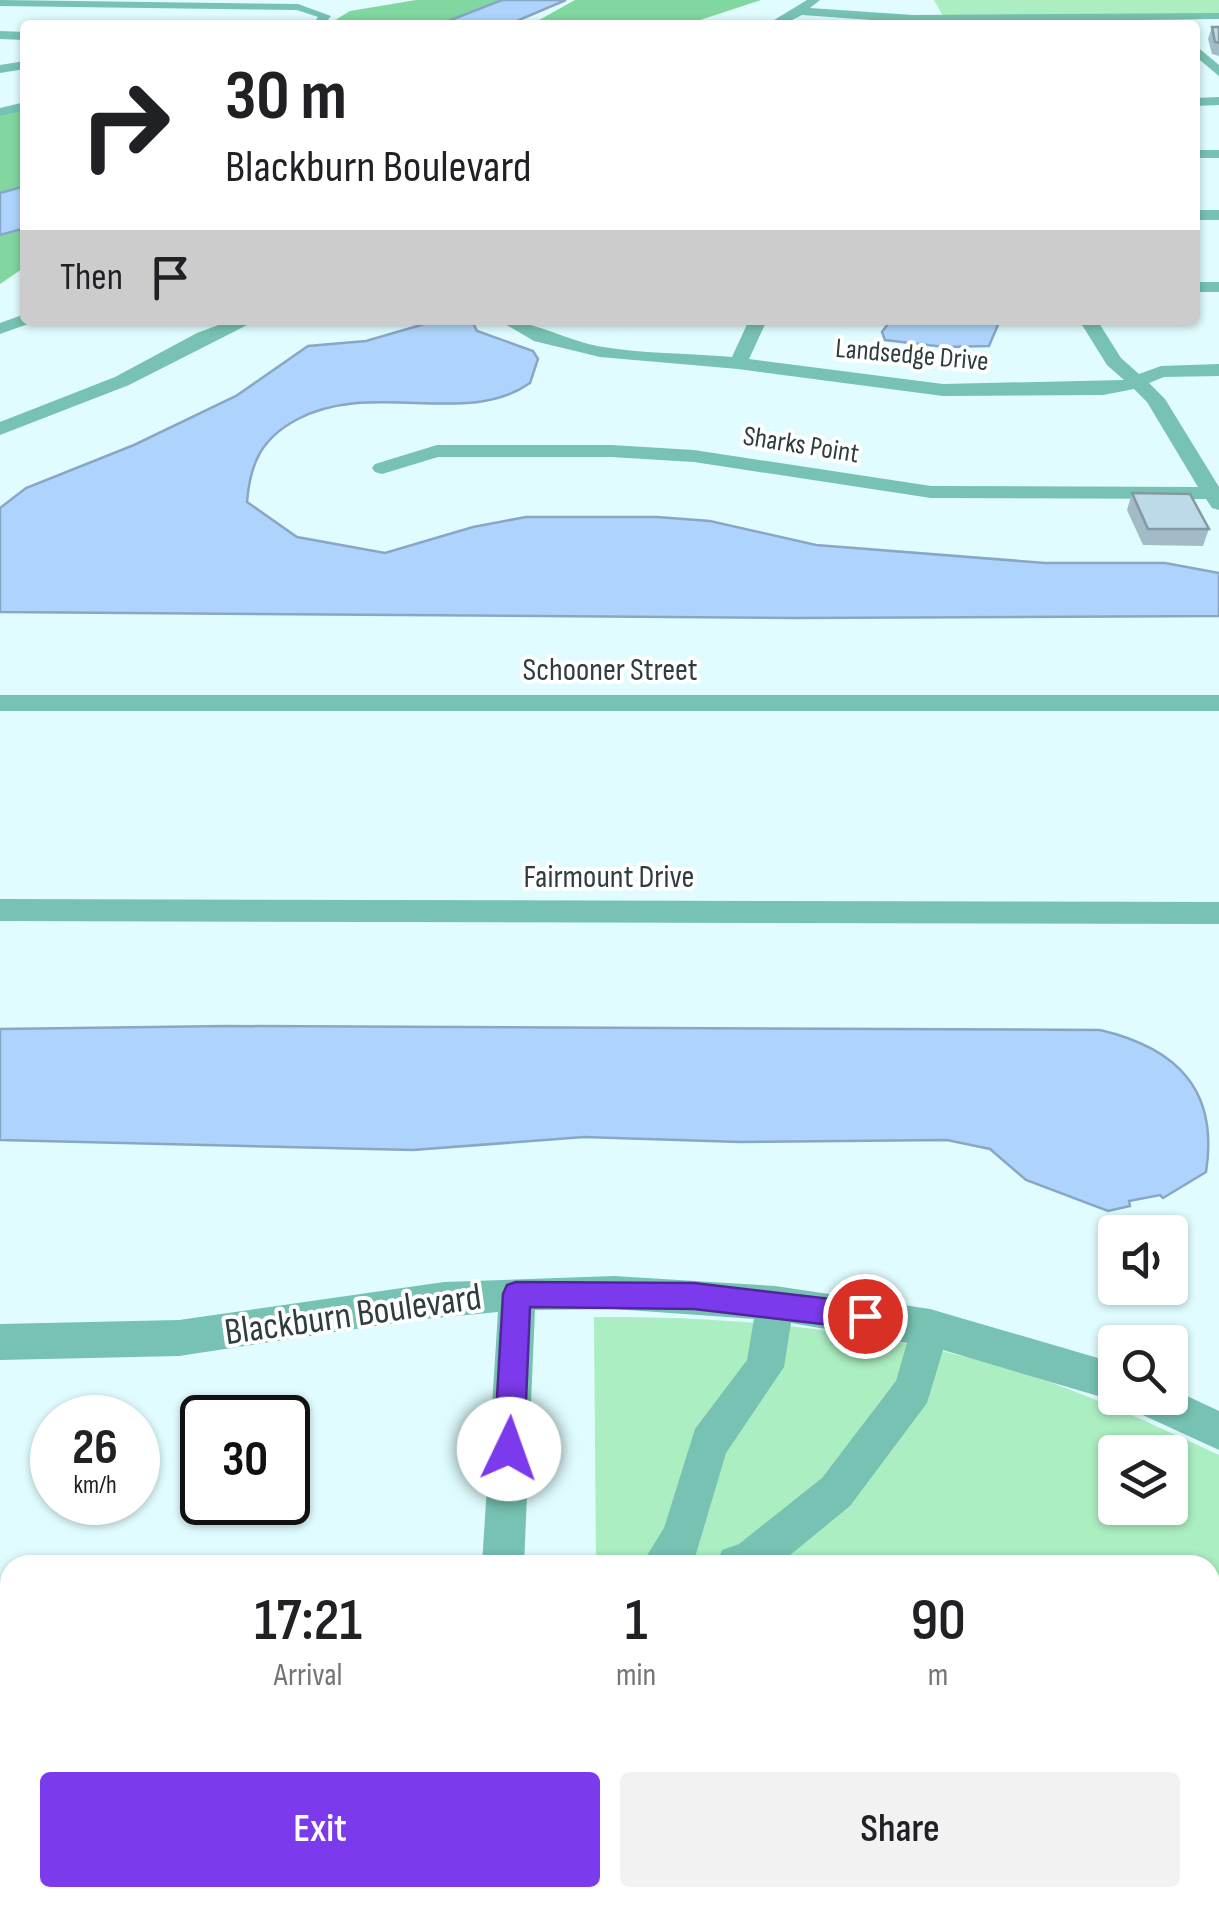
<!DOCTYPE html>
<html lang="en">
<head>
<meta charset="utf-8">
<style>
	:root { --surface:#fff; --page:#f2f2f2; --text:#202124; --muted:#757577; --accent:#7c3aed }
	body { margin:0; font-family:"Sofia Sans Condensed",sans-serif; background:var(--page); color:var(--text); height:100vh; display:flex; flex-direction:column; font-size:38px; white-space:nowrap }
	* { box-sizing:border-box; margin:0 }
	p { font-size:32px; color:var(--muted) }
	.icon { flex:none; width:55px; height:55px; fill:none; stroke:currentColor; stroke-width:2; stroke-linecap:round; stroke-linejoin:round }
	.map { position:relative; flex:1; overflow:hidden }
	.drawer { position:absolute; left:0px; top:1555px; width:1220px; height:352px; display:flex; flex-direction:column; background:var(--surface); border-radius:30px 30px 0 0; box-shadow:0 2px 8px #0004 }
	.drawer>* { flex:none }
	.guide { position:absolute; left:20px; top:20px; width:1180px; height:305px; border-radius:10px; box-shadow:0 2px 8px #0004; background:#fff; color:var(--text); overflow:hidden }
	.buttons { position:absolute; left:1098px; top:1215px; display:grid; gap:20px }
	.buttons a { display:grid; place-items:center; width:90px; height:90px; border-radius:10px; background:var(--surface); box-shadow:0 2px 8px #0004; font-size:50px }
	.speed { position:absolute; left:30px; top:1395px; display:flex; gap:20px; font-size:50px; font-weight:700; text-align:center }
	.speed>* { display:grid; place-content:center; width:130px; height:130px; border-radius:50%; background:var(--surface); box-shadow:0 2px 8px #0004; line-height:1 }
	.speed small { font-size:25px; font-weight:400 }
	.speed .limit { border:5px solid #111; border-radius:15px; background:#fff; color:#111 }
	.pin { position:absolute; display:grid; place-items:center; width:85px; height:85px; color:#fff; margin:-42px; border:5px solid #fff; border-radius:50%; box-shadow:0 2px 10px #0007 }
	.me { position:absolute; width:110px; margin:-55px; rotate:3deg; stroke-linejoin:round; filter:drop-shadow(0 0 8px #0008) }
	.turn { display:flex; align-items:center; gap:35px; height:210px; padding:0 40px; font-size:45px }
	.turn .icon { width:130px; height:130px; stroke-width:2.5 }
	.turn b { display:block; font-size:70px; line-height:85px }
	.then { display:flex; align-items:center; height:95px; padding:0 40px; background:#0003; gap:20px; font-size:38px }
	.eta { display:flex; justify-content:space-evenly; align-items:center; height:170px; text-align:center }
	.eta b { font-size:60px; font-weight:600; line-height:70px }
	.action { display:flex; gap:20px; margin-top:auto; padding:20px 40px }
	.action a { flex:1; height:115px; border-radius:10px; background:var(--accent); color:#fff; font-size:40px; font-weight:600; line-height:115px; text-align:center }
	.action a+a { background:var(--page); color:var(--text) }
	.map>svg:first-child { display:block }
</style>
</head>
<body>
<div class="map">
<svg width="1219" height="1906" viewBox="0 0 1219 1906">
	<rect width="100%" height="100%" fill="#e0fcfe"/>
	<path fill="#abeec1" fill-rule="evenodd" d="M934 0H1219V14L943 16Z
		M594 1317C737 1316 887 1330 1023 1373 1091 1395 1155 1425 1219 1455V1799L1210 1820V1565H596ZM1115 1452H1170V1508H1115Z
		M597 1898H1176L1172 1906H597Z"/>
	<path fill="#80d79f" d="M416 0H509L458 25H327L350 11Z
		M575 0H761L685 25 532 24Z
		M25 109V192L0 199V115Z
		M25 228V267L0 284V236Z"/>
	<path fill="#aed4fd" stroke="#88a7c4" stroke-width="2.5" d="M502 0H566L507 25H438Z
		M25 186V228L0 235V193Z
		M438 320 473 323 477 331 533 351 538 359 530 383C467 428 372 379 296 420 261 439 250 464 247 502L297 537 385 553 473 527 526 517H657L710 521 816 545 1045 563H1165L1219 573V616L796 618 0 612V508L26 488 134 445 236 396 308 346 366 341Z
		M891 320H1000L989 346 945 347 885 340 882 332Z
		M227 1026 1100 1030C1177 1048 1219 1090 1206 1172L1163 1198 1160 1195 1129 1201 1130 1206 1108 1211 1026 1180 990 1149 947 1140 740 1142 584 1137 413 1150 0 1140V1029Z"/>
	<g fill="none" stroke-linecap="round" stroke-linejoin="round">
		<path fill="#77c2b2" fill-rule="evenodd" d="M0 0 298 4 331 16 324 25H312L318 17 297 10 0 6Z
			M807 0H820L810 8 913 15 1219 13V19L913 23 802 15 782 25H766Z
			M0 31 25 32V40L0 39Z
			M1195 45 1219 65V76L1195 56Z
			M25 61V69L0 73V65Z
			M1219 97V105L1195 106V98Z
			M25 102V110L0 116V108Z
			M1195 150H1219V158H1195Z
			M1195 210H1219V220H1195Z
			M1195 282H1219V292H1195Z
			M25 314V320H33L31 323 0 334V323Z
			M232 320H257L129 385 0 435V422L115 377 197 333Z
			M498 320C532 320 563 339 597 346 640 354 688 353 732 357L749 320H767L749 359 943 384 1124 380 1107 365 1079 320H1097L1121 358 1139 374 1161 366 1219 364V376L1164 377 1149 383 1165 399 1219 487V510L1212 508 1206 499 931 498 694 462 611 457H438L382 474 375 472 372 468 375 464 437 445H611L694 450 931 486 1198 487 1147 402 1134 389 1103 395 943 396 738 369 600 357 534 341Z
			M0 695H1219V711H0Z
			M0 899 1219 902V924L0 921Z
			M614 1276 775 1286 930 1309 1115 1363V1398H1123L1115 1401 943 1350 927 1403 850 1506 778 1565H716L722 1550 739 1544 822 1478 896 1381 907 1343 791 1323 784 1367 726 1453 696 1554 688 1565H641L664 1528 695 1429 747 1360 754 1319 614 1309 535 1310 524 1565H482L498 1312 414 1320 179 1356 0 1360V1324L179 1320 444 1282Z
			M1170 1388 1219 1411V1450L1134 1411 1129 1398H1170Z
			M0 1773H10V1819H0Z
			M10 1870V1898H33L31 1906H0V1874Z
			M464 1898H512V1906H464Z"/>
	</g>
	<path fill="#a2bbc7" d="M1212 27H1219V56L1212 54 1208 39Z
		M1132 493 1209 529 1203 546 1143 545 1127 510Z"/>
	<path fill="#bcdae7" stroke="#8499a2" stroke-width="2.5" d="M1212 27H1219V43L1215 42Z
		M1132 493 1190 494 1209 529H1148Z"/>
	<path fill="#7c3aed" stroke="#51269a" stroke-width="2.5" d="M516 1282 694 1283 865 1303 875 1306 879 1316 875 1325 865 1329 694 1309 530 1307 524 1449 519 1460 509 1464 498 1460 494 1449 503 1294 507 1285Z"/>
	<g text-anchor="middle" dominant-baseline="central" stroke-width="8" stroke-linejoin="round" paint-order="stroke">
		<g font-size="28" fill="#2f3d3e" stroke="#fff">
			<text transform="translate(912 355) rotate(5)">Landsedge Drive</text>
			<text transform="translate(801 445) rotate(9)">Sharks Point</text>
		</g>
		<g font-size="32" fill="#2f3d3e" stroke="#fff">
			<text x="610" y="670">Schooner Street</text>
			<text x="609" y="877">Fairmount Drive</text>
		</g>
		<g font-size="38" fill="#2f3d3e" stroke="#fff">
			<text transform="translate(353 1315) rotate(-8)">Blackburn Boulevard</text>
		</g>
	</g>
</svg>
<div class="buttons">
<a><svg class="icon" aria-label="sound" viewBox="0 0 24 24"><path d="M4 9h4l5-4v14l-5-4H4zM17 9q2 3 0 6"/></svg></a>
<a><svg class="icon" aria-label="search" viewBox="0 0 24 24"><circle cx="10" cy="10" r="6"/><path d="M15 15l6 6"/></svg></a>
<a><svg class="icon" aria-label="layers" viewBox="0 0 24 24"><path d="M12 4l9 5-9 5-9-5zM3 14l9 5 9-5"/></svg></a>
</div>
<div class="speed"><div>26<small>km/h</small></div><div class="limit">30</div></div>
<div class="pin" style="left:865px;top:1316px;background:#d93025"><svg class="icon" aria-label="arrive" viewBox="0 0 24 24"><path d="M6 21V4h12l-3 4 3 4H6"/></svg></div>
<svg class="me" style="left:509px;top:1449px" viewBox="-20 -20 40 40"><circle r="19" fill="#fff"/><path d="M0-13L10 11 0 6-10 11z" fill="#7c3aed"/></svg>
<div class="guide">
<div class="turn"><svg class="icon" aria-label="right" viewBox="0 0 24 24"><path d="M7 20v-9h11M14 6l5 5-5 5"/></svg><div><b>30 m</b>Blackburn Boulevard</div></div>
<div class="then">Then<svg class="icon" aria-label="arrive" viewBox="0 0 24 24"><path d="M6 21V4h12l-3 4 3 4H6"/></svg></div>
</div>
<section class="drawer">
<div class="eta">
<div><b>17:21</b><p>Arrival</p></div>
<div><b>1</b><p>min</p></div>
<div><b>90</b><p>m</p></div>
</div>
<div class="action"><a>Exit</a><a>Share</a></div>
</section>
</div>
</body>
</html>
